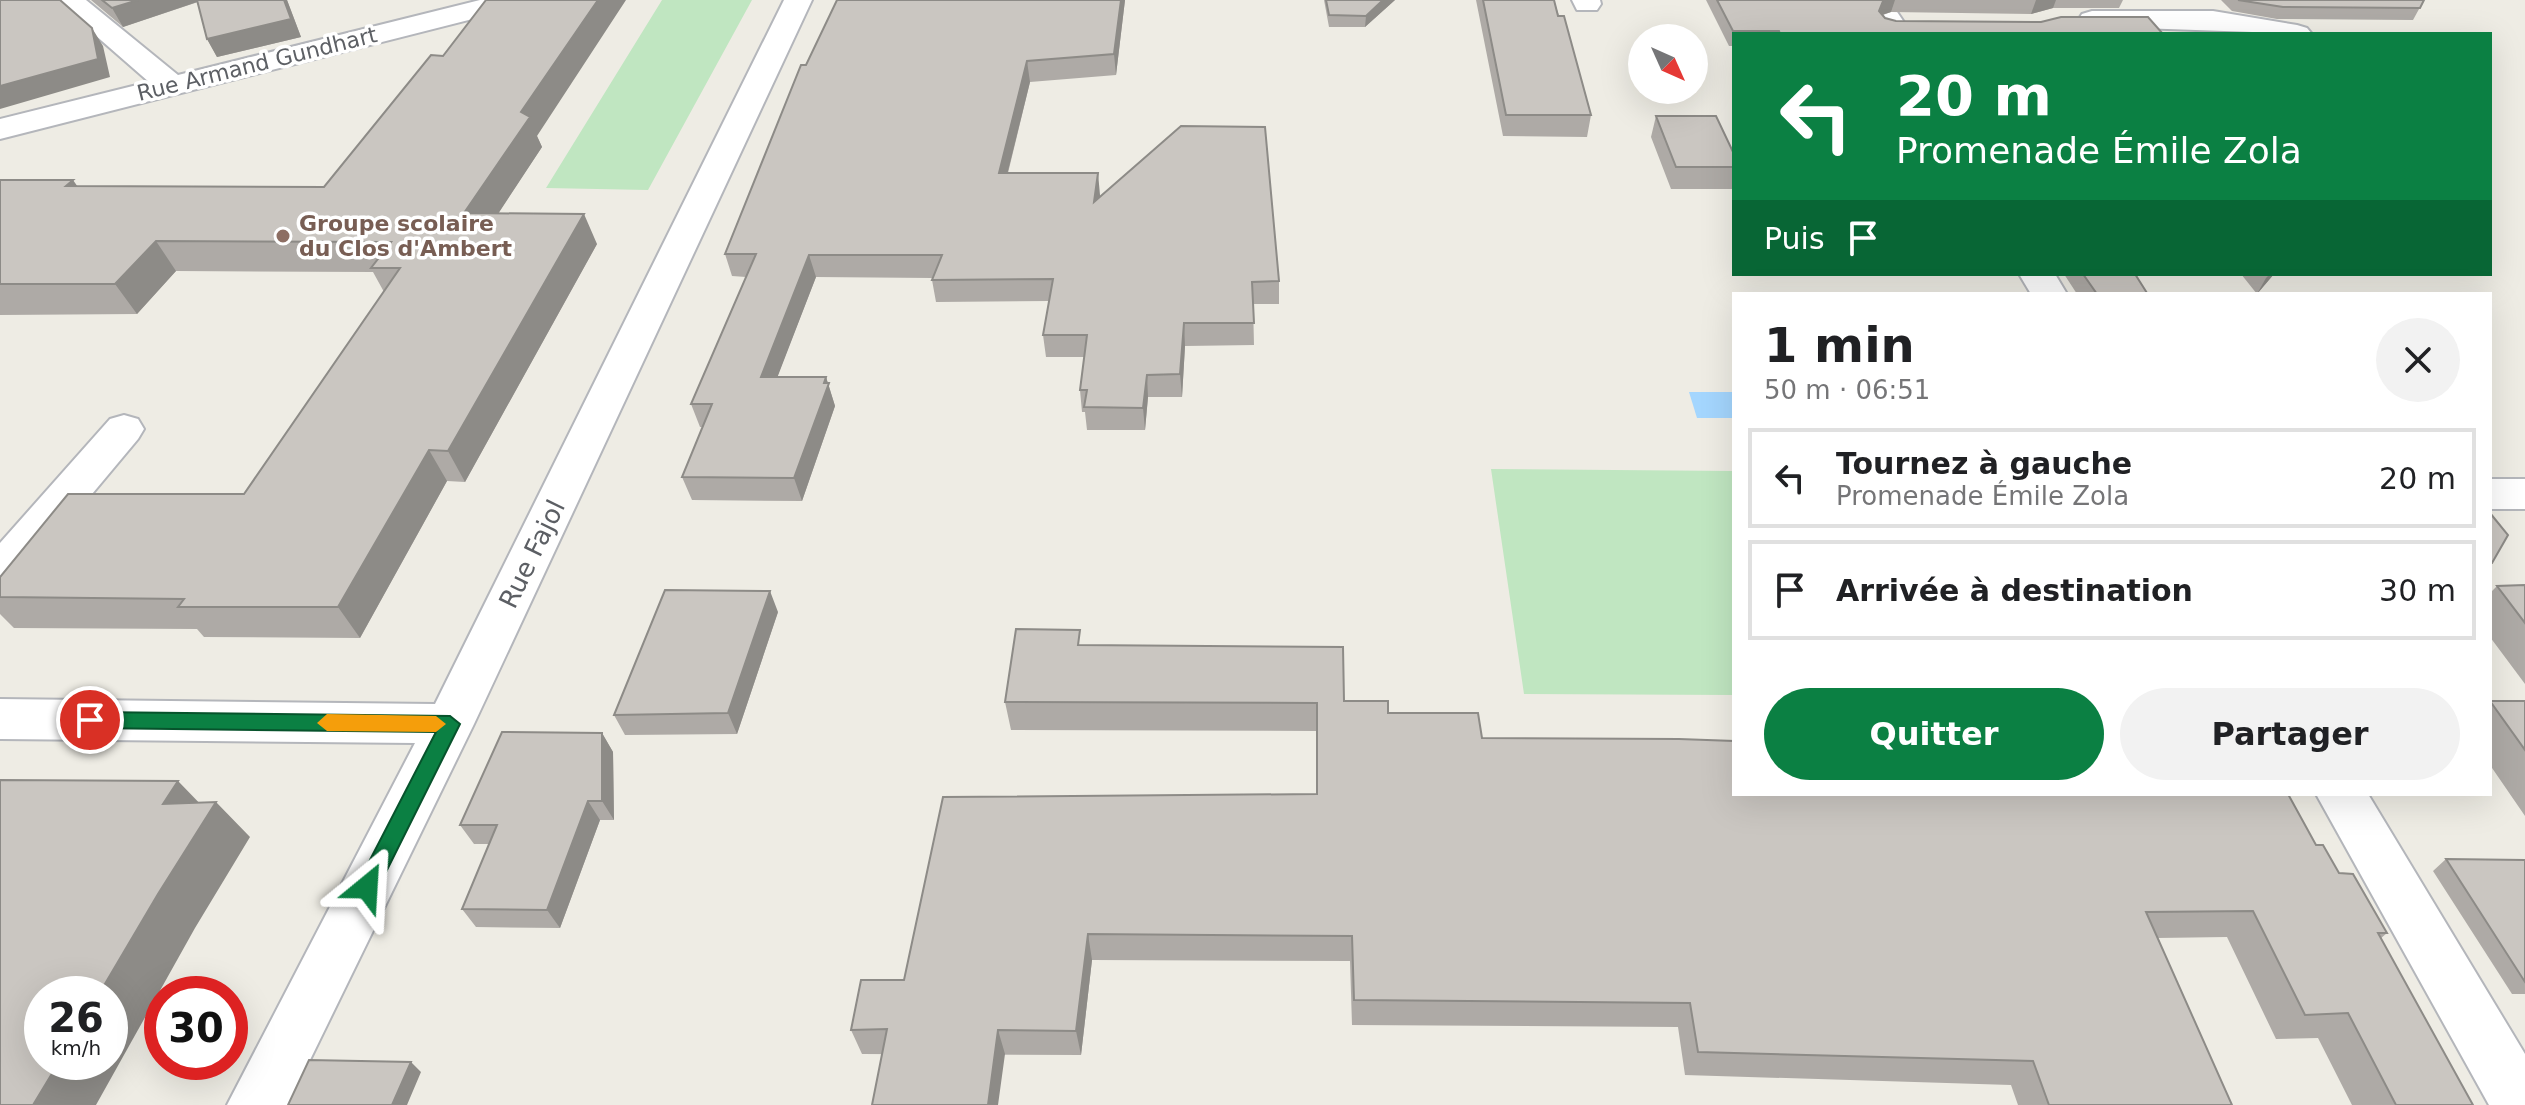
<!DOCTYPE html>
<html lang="fr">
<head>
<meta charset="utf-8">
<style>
	:root { --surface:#fff; --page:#f2f2f2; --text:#202124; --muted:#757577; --line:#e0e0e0; --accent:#0b8043 }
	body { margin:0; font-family:"DejaVu Sans",sans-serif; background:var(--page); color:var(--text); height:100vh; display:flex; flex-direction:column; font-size:30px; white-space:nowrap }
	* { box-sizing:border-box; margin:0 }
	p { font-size:26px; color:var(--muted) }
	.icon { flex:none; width:44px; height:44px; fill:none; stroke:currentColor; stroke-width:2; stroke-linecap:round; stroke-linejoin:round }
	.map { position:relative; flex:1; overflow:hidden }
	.details { position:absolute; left:1732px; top:292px; width:760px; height:504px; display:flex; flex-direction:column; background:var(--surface); border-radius:0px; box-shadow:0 8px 32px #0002 }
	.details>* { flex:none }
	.hud { position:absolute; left:1732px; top:32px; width:760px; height:244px; border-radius:0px; box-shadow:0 8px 32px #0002; background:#0b8043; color:#fff; overflow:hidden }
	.needle { width:52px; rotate:135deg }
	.controls { position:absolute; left:1628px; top:24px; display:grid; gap:16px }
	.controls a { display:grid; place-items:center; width:80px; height:80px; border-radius:50%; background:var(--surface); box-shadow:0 8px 32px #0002; font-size:40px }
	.speed { position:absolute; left:24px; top:976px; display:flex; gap:16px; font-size:40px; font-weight:700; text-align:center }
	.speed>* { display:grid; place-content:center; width:104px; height:104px; border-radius:50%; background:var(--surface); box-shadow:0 8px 32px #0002; line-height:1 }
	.speed small { font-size:20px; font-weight:400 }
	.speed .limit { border:12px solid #d22; background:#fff; color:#111 }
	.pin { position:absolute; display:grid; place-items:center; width:68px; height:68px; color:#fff; margin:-34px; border:4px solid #fff; border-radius:50%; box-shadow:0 2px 8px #0007 }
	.me { position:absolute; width:88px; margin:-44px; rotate:27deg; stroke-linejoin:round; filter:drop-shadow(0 0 6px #0008) }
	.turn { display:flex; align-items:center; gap:28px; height:168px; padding:0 32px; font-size:36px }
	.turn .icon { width:104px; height:104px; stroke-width:2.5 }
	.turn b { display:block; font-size:56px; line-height:68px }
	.then { display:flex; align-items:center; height:76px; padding:0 32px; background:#0003; gap:16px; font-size:30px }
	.round { display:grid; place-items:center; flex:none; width:84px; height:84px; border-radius:42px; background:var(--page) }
	.overview { display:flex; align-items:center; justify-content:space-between; height:136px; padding:0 32px }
	h1 { font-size:48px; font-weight:600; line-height:60px }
	.primary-button { display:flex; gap:16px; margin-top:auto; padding:16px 32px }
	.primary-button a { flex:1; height:92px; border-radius:48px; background:var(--accent); color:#fff; font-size:32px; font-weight:600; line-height:92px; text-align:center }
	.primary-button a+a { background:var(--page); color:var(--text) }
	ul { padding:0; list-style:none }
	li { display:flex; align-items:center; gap:24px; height:100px; margin:0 16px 12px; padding:0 16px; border:4px solid var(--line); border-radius:0px }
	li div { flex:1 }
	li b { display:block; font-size:30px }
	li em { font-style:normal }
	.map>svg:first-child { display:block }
</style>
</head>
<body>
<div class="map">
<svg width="2525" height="1105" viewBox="0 0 2525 1105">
	<rect width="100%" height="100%" fill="#eeece4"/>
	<path fill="#c0e6c1" d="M662 0H752L648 190 546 188Z
		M1491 469 1734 471V695L1524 694Z"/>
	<path fill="#a4d6fe" d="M1689 392H1734V418H1697Z"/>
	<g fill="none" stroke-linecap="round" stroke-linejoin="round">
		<g stroke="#b4b6bb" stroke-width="4">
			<path id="minor" d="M55 0H86L178 75 480 0H528L524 6 0 139V119L149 82Z
				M784 0H812L474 724 288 1105H227L415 743 0 739V699L435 704Z
				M1572 0H1600L1601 4 1597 10H1577Z
				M1861 0H1889L1912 34H1882Z
				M2092 11H2213L2297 25 2307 28 2312 34 2082 26 2078 20 2082 14Z
				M2019 274H2055L2067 294H2031Z
				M124 415 138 419 144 429 138 439 16 585 0 590V543L110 419Z
				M2490 479H2525V509H2490Z
				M2316 794H2368L2525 1054V1105H2489Z"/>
		</g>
		<use href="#minor" fill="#fff" fill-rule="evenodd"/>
	</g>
	<path fill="#aeaaa6" d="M91 0H287L301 37 217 57 207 39 198 2 123 27Z
		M837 0H1125L1116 75 1030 82 1008 173 1100 195V197L1279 281V304H1253L1254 345 1185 346 1182 397H1148L1145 430H1087L1085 412H1082L1080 390 1084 357H1046L1043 335 1049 301 936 302 932 280V278L816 277 777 377H826L835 406 802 501 692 500 682 477 703 427H700L691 404 746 277 732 276 725 254 806 65Z
		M1324 0H1395L1365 27H1329Z
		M1476 0H1554L1591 115 1587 137 1503 136Z
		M1706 0H2123L2119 8H2053L2031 14 1891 12 1883 15 1885 18 1896 21 2163 34H1734V46H1729Z
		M2221 0H2424L2413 20 2277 19 2232 11Z
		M1656 116 1734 154V189H1671L1651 137Z
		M537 136 542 147 498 213 597 244 465 482 447 481 360 638 204 637 197 629 14 628 0 614V577L244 494 384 292 373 272 176 271 137 314 0 315V180L78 186 324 187Z
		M2064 274H2135L2146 294H2077Z
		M2241 274H2274L2257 294Z
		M2525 585V684L2490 637V593L2497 586Z
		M778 612 737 734 625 735 614 715Z
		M1082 645 1344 701 1482 738 2316 845 2387 933 2380 939 2473 1105H2352L2318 1038 2276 1039 2227 937 2157 938 2232 1105H2018L2011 1085 1685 1075 1678 1027 1352 1025 1350 961 1092 960 1081 1055 862 1054 851 1030 904 980 1316 794V731L1011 730 1005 702Z
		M2490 701H2525V816L2490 765Z
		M602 733 613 752 614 820H600L560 928 476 927 462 909 490 844H474L460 825Z
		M2446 859 2525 860V994H2512L2433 871Z"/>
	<path fill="#8d8b87" d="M138 0H203L123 27 112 8Z
		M284 0H287L301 37 217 57 207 39Z
		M598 0H626L537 136 542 147 479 243 464 213 521 112Z
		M1121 0H1125L1116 75 1114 54Z
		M1383 0H1395L1365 27 1366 16Z
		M1887 0H1895L1891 12 1878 16 1883 1Z
		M2036 0H2056L2053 8 2031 14Z
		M92 28 103 46 110 77 0 109V86Z
		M1027 61 1030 82 1002 195 999 173Z
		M1098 173 1100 195 1096 224 1094 202Z
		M73 180 94 210 66 186Z
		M584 214 597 244 465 482 448 451Z
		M156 241 176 271 137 314 115 284Z
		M809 255 816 277 769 399 761 377Z
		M2270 274H2274L2257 294 2266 278Z
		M1184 323 1185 346 1182 397 1180 374Z
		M1147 375 1148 397 1145 430 1143 408Z
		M826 377 835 406 802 501 794 478Z
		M429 450 447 481 360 638 338 607Z
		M770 591 778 612 737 734 728 713Z
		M602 733 613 752 614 820 602 801Z
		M178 781 209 813 216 802 250 837 195 928 96 1105H33L59 1062H110V994H99L163 804Z
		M588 801 600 820 560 928 547 910Z
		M1088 934 1092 960 1081 1055 1076 1031Z
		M998 1030 1005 1054 998 1105H988Z
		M411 1062 421 1072 407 1105H392Z"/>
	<path fill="#cac6c1" stroke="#8d8b87" stroke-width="2" d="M0 0H60L92 28 98 59 0 86Z
		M102 0H138L112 8Z
		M197 0H284L291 19 207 39Z
		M486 0H598L521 112 530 117 464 213 584 214 448 451 429 450 338 607H178L184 599 0 597V577L68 494H244L400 268H371L391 242 156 241 115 284H0V180H73L66 186 324 187 431 55 443 56Z
		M837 0H1121L1114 54 1027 61 999 173H1098L1094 202 1181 126 1265 127 1279 281 1252 282 1254 323H1184L1180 374 1147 375 1143 408 1084 407 1087 390H1080L1087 335H1043L1053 279 932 280 942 255H809L761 377H826L824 383H829L794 478 682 477 712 404H691L756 254H725L801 65H806Z
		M1326 0H1383L1366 16 1329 15Z
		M1483 0H1554L1558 16H1564L1591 115H1506Z
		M1717 0H1887L1883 1 1879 11 1885 18 1896 21 2041 22 2061 17H2148L2163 34H1780L1779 31H1733Z
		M2238 0H2424L2420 8 2283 7Z
		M1656 116H1716L1734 154V167H1676Z
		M2083 274H2135L2147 293 2097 294Z
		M2490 513 2508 535 2492 563H2490Z
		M2525 585V623L2497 586Z
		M665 590 770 591 728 713 614 715Z
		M1016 629 1080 630 1078 645 1343 647 1344 701H1388V713H1478L1482 738 1679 739 1734 741V794H2288L2316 845H2323L2339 873 2353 874 2387 933H2378L2473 1105H2396L2348 1013 2305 1015 2253 911 2146 912 2232 1105H2049L2033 1061 1698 1052 1690 1003 1354 1000 1352 936 1088 934 1076 1031 998 1030 988 1105H872L887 1029 851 1030 861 980H904L943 797 1317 794V703L1005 702Z
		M2490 701H2525V750Z
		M502 732 602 733V801H588L547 910 462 909 497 825H460Z
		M0 780 178 781 163 804 216 802 158 894 99 994H42V1062H59L33 1105H0Z
		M2446 859 2525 860V982Z
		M309 1060 411 1062 392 1105H288Z"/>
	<path fill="#0b8043" stroke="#07532c" stroke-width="2" d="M90 712 450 716 460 724 375 894 367 897 360 894 356 887 436 732 90 728 80 720Z"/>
	<path fill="#f59e0b" d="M327 714 436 716 446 724 436 732 327 731 317 723Z"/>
	<circle fill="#8d6e63" stroke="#fff" stroke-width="3" cx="283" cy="236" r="8"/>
	<g text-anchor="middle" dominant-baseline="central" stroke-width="7" stroke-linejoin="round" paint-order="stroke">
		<g font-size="22" fill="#5c5f64" stroke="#fff">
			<text transform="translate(257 64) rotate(-14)">Rue Armand Gundhart</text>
		</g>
		<g font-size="22" font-weight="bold" fill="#785e54" stroke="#fff" text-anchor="start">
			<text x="299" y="223">Groupe scolaire<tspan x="299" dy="25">du Clos d'Ambert</tspan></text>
		</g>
		<g font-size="26" fill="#5c5f64" stroke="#fff">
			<text transform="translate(532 554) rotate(-64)">Rue Fajol</text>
		</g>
	</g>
</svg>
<div class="controls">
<a><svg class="needle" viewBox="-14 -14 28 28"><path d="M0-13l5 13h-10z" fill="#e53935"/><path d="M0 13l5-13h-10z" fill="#757577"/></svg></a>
</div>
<div class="speed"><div>26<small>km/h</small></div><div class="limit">30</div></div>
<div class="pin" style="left:90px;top:720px;background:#d93025"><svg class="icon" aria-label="arrive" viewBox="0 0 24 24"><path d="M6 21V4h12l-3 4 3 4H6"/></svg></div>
<svg class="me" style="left:367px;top:887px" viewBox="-20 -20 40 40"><path d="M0-17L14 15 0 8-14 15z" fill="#0b8043" stroke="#fff" stroke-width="4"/></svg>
<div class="hud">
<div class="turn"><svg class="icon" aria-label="left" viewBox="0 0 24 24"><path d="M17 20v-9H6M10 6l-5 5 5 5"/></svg><div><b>20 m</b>Promenade Émile Zola</div></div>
<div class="then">Puis<svg class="icon" aria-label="arrive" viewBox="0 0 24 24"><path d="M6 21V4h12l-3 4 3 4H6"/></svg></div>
</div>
<section class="details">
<div class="overview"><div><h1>1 min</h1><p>50 m · 06:51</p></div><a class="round"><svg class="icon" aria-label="close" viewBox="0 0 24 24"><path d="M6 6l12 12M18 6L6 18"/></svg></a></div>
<ul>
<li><svg class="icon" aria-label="left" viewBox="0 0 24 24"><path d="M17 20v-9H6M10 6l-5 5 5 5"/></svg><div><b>Tournez à gauche</b><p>Promenade Émile Zola</p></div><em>20 m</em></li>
<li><svg class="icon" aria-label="arrive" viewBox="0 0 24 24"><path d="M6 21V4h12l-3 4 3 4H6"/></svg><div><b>Arrivée à destination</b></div><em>30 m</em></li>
</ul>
<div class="primary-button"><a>Quitter</a><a>Partager</a></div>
</section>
</div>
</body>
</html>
